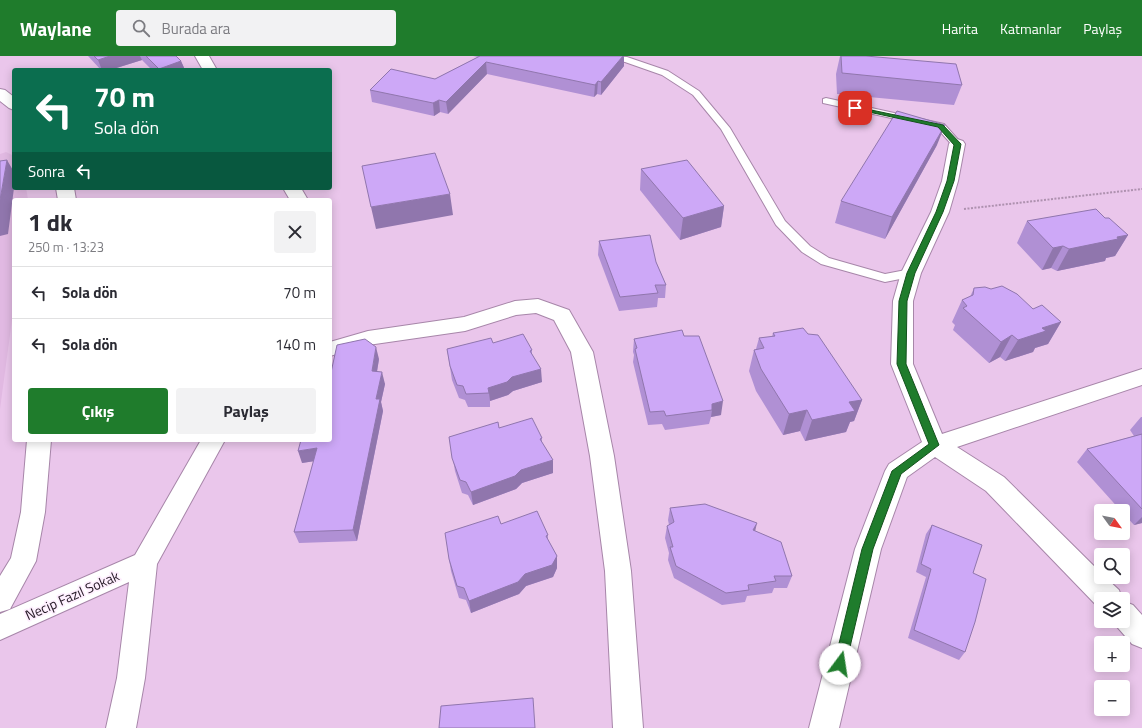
<!DOCTYPE html>
<html lang="tr">
<head>
<meta charset="utf-8">
<style>
	:root { --surface:#fff; --page:#f2f2f3; --text:#2b2b33; --muted:#7c7c81; --line:#e1e1e2; --accent:#1f7c2c }
	body { margin:0; font-family:"Titillium Web",sans-serif; background:var(--page); color:var(--text); height:100vh; display:flex; flex-direction:column; font-size:15px; white-space:nowrap }
	* { box-sizing:border-box; margin:0 }
	p { font-size:13px; color:var(--muted) }
	.icon { flex:none; width:22px; height:22px; fill:none; stroke:currentColor; stroke-width:2; stroke-linecap:round; stroke-linejoin:round }
	.map { position:relative; flex:1; overflow:hidden }
	.panel { position:absolute; left:12px; top:142px; width:320px; height:244px; display:flex; flex-direction:column; background:var(--surface); border-radius:4px; box-shadow:0 2px 10px #0003 }
	.panel>* { flex:none }
	.top-card { position:absolute; left:12px; top:12px; width:320px; height:122px; border-radius:4px; box-shadow:0 2px 10px #0003; background:#0b6e4f; color:#fff; overflow:hidden }
	.needle { width:26px; rotate:123deg }
	.fabs { position:absolute; left:1094px; top:448px; display:grid; gap:8px }
	.fabs a { display:grid; place-items:center; width:36px; height:36px; border-radius:4px; background:var(--surface); box-shadow:0 2px 10px #0003; font-size:20px }
	.pin { position:absolute; display:grid; place-items:center; width:34px; height:34px; color:#fff; margin:-17px; border-radius:8px; box-shadow:0 2px 6px #0006 }
	.me { position:absolute; width:44px; margin:-22px; rotate:14deg; stroke-linejoin:round; filter:drop-shadow(0 0 3px #0008) }
	.turn { display:flex; align-items:center; gap:14px; height:84px; padding:0 16px; font-size:18px }
	.turn .icon { width:52px; height:52px; stroke-width:2.5 }
	.turn b { display:block; font-size:28px; line-height:34px }
	.then { display:flex; align-items:center; height:38px; padding:0 16px; background:#0003; gap:8px; font-size:15px }
	.round { display:grid; place-items:center; flex:none; width:42px; height:42px; border-radius:4px; background:var(--page) }
	.headline { display:flex; align-items:center; justify-content:space-between; height:68px; padding:0 16px }
	h1 { font-size:24px; font-weight:700; line-height:30px }
	.primary-button { display:flex; gap:8px; margin-top:auto; padding:8px 16px }
	.primary-button a { flex:1; height:46px; border-radius:4px; background:var(--accent); color:#fff; font-size:16px; font-weight:700; line-height:46px; text-align:center }
	.primary-button a+a { background:var(--page); color:var(--text) }
	ul { padding:0; list-style:none }
	li { display:flex; align-items:center; gap:12px; height:52px; padding:0 16px; border-top:1px solid var(--line) }
	li div { flex:1 }
	li b { display:block; font-size:15px }
	li em { font-style:normal }
	header { display:flex; align-items:center; gap:24px; box-sizing:border-box; height:56px; padding:0 20px; background:var(--accent); color:#fff }
	header strong { font-size:19px }
	nav { display:flex; gap:22px; margin-inline-start:auto; font-size:14px }
	.search { width:280px; height:36px; background:var(--page); display:flex; align-items:center; gap:10px; box-sizing:border-box; padding:0 14px; border-radius:4px; color:var(--muted); font-size:15px }
	.map>svg:first-child { display:block }
</style>
</head>
<body>
<header>
<strong>Waylane</strong>
<div class="search"><svg class="icon" aria-label="search" viewBox="0 0 24 24"><circle cx="10" cy="10" r="6"/><path d="M15 15l6 6"/></svg>Burada ara</div>
<nav><a>Harita</a><a>Katmanlar</a><a>Paylaş</a></nav>
</header>
<div class="map">
<svg width="1142" height="672" viewBox="0 0 1142 672">
	<rect width="100%" height="100%" fill="#eac6eb"/>
	<path fill="#e1b9e2" d="M6 96 14 100V132H26L28 143 14 144V249L0 353V98Z"/>
	<g fill="none" stroke-linecap="round" stroke-linejoin="round">
		<g stroke="#a786a9" stroke-width="2">
			<path id="lane" d="M601 0 627 1 668 15 699 35 730 72 785 165 810 190 829 202 885 218 911 213 917 217 915 220 885 226 821 208 802 196 776 169 721 73 693 39 662 19 625 6 602 2Z
				M826 42 944 68 962 88 961 90H953L937 72 823 47V43Z"/>
		</g>
		<g stroke="#a786a9" stroke-width="2">
			<path id="street" d="M195 0H209L217 14H203Z
				M0 33 5 34 14 41V54L9 52 0 45Z
				M957 83 963 85 965 88 958 125 949 156 921 217 913 245V308L942 378 1142 313V329L957 391 1004 421 1101 517V521H1105L1119 534 1122 543H1101V552H1099L986 435 935 401 907 421 881 493 839 672H809L855 493 885 415 889 408 922 386 891 308 893 245 901 217 931 156 942 125 949 88 951 85Z
				M56 132H74L76 144H58Z
				M283 132H301L308 144H290Z
				M538 243 569 254 593 296 614 400 631 515 643 672H613L605 515 590 400 571 296 554 264 536 257 516 259 465 275 368 289 330 300V286L368 275 464 261 515 245Z
				M27 384H51L45 456 36 505 10 553 0 556V520L11 502 21 456Z
				M201 384H225L157 508 145 622 136 672H106L117 622 129 526 0 584V558L135 499Z
				M1123 545 1133 549 1142 559V592L1132 588 1112 565H1123Z"/>
		</g>
		<path stroke="#ae91af" stroke-width="2" stroke-dasharray="2 1.5" stroke-linecap="butt" d="M964 153 1142 133"/>
		<use href="#lane" fill="#fff" fill-rule="evenodd"/>
		<use href="#street" fill="#fff" fill-rule="evenodd"/>
	</g>
	<path fill="#b090d4" d="M88 0H176L181 5 185 14H152L142 4 110 14H101Z
		M473 0H624V10L601 39 597 38 594 41 487 18 448 58 440 56 434 60 372 46 370 34 435 23 478 1Z
		M840 0H866L962 29 954 49 837 38 836 18Z
		M937 89 885 183 835 167 841 145Z
		M641 113 724 150 721 171 680 184 640 134Z
		M1105 162 1128 179 1115 200 1106 202 1105 205 1057 215 1051 212 1042 214 1017 187 1027 165Z
		M599 185 656 206 666 229 665 242H658L657 251 619 255 598 199Z
		M974 232 1033 253 1061 266 1048 288 1035 292 1033 296 1005 305 1000 301 989 307 953 274 955 269 952 266 962 244 970 241Z
		M773 277 808 278 862 344 854 365 850 366 846 376 805 385 800 375 783 379 756 335 749 315 754 294 756 293 759 282 772 281Z
		M684 280 721 359 711 361 709 368 665 374 662 368 648 369 633 306 634 299 633 296 634 283Z
		M493 287 532 294V298L542 326 513 335 508 339 490 345V351H468L465 344 459 342 452 324 447 293Z
		M379 303 377 316 385 328 381 346 383 355 357 485 299 487 294 476 314 405 302 407Z
		M1141 361H1142V467L1134 469 1123 457V455H1121L1077 406 1087 393 1134 380 1130 374Z
		M499 372 542 382V386L553 417 522 427 516 433 473 449 468 439 462 437 455 415 449 381Z
		M670 452 755 475 792 520 787 532H774L772 537 747 540 745 546 722 549 674 522 668 504 669 497 665 482 667 470 669 469 668 464Z
		M501 468 548 479V484L557 500V512L553 521 526 530 519 538 471 557 466 544 459 542 451 515 449 503Z
		M932 469 973 517 965 596 959 604 908 582 926 521 916 516 926 478Z"/>
	<path fill="#9076ad" d="M110 0H140L142 4 110 14H102L98 4Z
		M623 0H624V10L601 39V26Z
		M181 5 185 14H159V13Z
		M486 6 487 18 448 58 446 46Z
		M598 25 597 38 594 41 595 29Z
		M439 44 440 56 434 60 433 47Z
		M945 69 937 89 885 183 892 161Z
		M7 104 14 116V132L8 178 0 180V144Z
		M450 138 453 159 376 173 371 151Z
		M724 150 721 171 680 184 683 162Z
		M1128 179 1115 200 1106 202 1105 205 1057 215 1069 193 1117 181Z
		M1063 190 1051 212 1042 214 1053 192Z
		M1061 266 1048 288 1035 292 1033 296 1005 305 1018 284 1042 272Z
		M1012 279 1000 301 989 307 1001 286Z
		M376 291 379 303 375 327 372 315Z
		M541 313 542 326 513 335 508 339 490 345 489 337 488 332 512 321Z
		M382 316 385 328 381 346 383 355 357 485 353 474 376 343Z
		M862 344 854 365 850 366 846 376 805 385 812 364 849 346Z
		M723 345 721 359 711 361 712 354V348Z
		M807 354 800 375 783 379 789 358Z
		M317 392 322 404 302 407 298 395Z
		M553 404V417L522 427 516 433 473 449 471 436 521 414Z
		M1142 461V467L1134 469Z
		M757 467 754 480 753 474Z
		M557 500V512L553 521 526 530 519 538 471 557 469 545Z"/>
	<path fill="#cda8f7" stroke="#9076ad" d="M94 0H110L98 4Z
		M146 0H176L181 5 159 13Z
		M480 0H623L601 26 598 25 595 29 486 6 446 46 439 44 433 47 370 34 391 13 435 23Z
		M841 0H866L956 8 962 29 842 17Z
		M897 55 945 69 892 161 841 145Z
		M435 97 450 138 371 151 362 110Z
		M7 104 0 144V105Z
		M687 104 724 150 683 162 641 113Z
		M1096 153 1105 162H1109L1128 179 1117 181 1118 183 1069 193 1063 190 1053 192 1027 165Z
		M650 179 656 206 666 229H655L658 237 620 241 599 185Z
		M1002 230 1017 238 1033 253 1042 249 1061 266 1042 272 1046 275 1018 284 1012 279 1001 286 963 252 967 250 962 244 973 239 974 232 985 231 991 233Z
		M803 272 808 278 818 279 862 344 849 346 855 355 812 364 807 354 789 358 761 313 754 294 764 292 759 282 775 280 773 277Z
		M682 274 684 280H699L723 345 712 348V354L666 360 664 355 650 356 635 293 637 292 634 283Z
		M523 278 532 294 530 295 541 313 512 321 507 326 488 332 489 337 466 338 463 330 457 329 450 310 447 293 491 282 493 287Z
		M365 283 376 291 372 315 382 316 376 343H380L353 474 294 476 317 392 298 395 301 384H330V321L337 289Z
		M532 362 542 382 540 383 553 404 521 414 515 420 471 436 466 426 460 424 452 402 449 381 498 366 499 372Z
		M1142 378V453L1087 393Z
		M705 448 757 467 753 474 781 486 792 520H774L776 525 748 529 749 534 726 537 676 510 670 491H673L667 470 674 466 670 452Z
		M537 455 548 479 546 480 557 500 552 509 525 518 518 526 469 545 464 532 457 530 449 503 445 477 498 460 501 468Z
		M932 469 982 489 973 517 986 523 975 566 965 596 914 574 931 513 921 508Z
		M533 642 535 672H439L441 650Z"/>
	<path fill="#1f7c2c" stroke="#14511d" d="M852 50 943 69 961 88 954 125 943 156 915 217 907 245 906 308 939 389 901 418 873 493 846 608 844 612 840 614 836 612 834 608 862 493 892 415 929 388 897 308 899 245 907 217 936 156 947 125 954 89 938 71 855 53H852Z"/>
	<g text-anchor="middle" dominant-baseline="central" stroke-width="3.5" stroke-linejoin="round" paint-order="stroke">
		<g font-size="14" fill="#241825" stroke="#feeffe">
			<text transform="translate(72 539) rotate(-24)">Necip Fazıl Sokak</text>
		</g>
	</g>
</svg>
<div class="fabs">
<a><svg class="needle" viewBox="-14 -14 28 28"><path d="M0-13l5 13h-10z" fill="#e53935"/><path d="M0 13l5-13h-10z" fill="#7c7c81"/></svg></a>
<a><svg class="icon" aria-label="search" viewBox="0 0 24 24"><circle cx="10" cy="10" r="6"/><path d="M15 15l6 6"/></svg></a>
<a><svg class="icon" aria-label="layers" viewBox="0 0 24 24"><path d="M12 4l9 5-9 5-9-5zM3 14l9 5 9-5"/></svg></a>
<a>+</a>
<a>−</a>
</div>
<div class="pin" style="left:855px;top:52px;background:#d93025"><svg class="icon" aria-label="arrive" viewBox="0 0 24 24"><path d="M6 21V4h12l-3 4 3 4H6"/></svg></div>
<svg class="me" style="left:840px;top:608px" viewBox="-20 -20 40 40"><circle r="19" fill="#fff"/><path d="M0-13L10 11 0 6-10 11z" fill="#1f7c2c"/></svg>
<div class="top-card">
<div class="turn"><svg class="icon" aria-label="left" viewBox="0 0 24 24"><path d="M17 20v-9H6M10 6l-5 5 5 5"/></svg><div><b>70 m</b>Sola dön</div></div>
<div class="then">Sonra<svg class="icon" aria-label="left" viewBox="0 0 24 24"><path d="M17 20v-9H6M10 6l-5 5 5 5"/></svg></div>
</div>
<section class="panel">
<div class="headline"><div><h1>1 dk</h1><p>250 m · 13:23</p></div><a class="round"><svg class="icon" aria-label="close" viewBox="0 0 24 24"><path d="M6 6l12 12M18 6L6 18"/></svg></a></div>
<ul>
<li><svg class="icon" aria-label="left" viewBox="0 0 24 24"><path d="M17 20v-9H6M10 6l-5 5 5 5"/></svg><div><b>Sola dön</b></div><em>70 m</em></li>
<li><svg class="icon" aria-label="left" viewBox="0 0 24 24"><path d="M17 20v-9H6M10 6l-5 5 5 5"/></svg><div><b>Sola dön</b></div><em>140 m</em></li>
</ul>
<div class="primary-button"><a>Çıkış</a><a>Paylaş</a></div>
</section>
</div>
</body>
</html>
